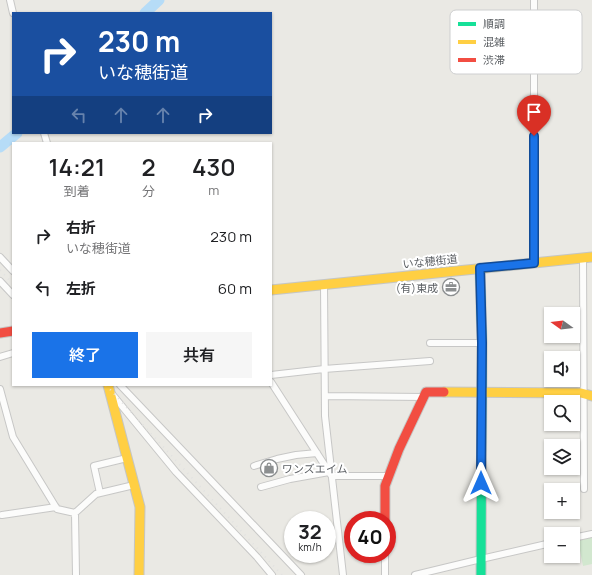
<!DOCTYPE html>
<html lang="ja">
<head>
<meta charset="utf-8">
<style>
	:root { --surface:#fff; --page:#f6f6f6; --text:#202124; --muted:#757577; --accent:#1a73e8 }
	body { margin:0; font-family:Manrope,"Noto Sans JP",sans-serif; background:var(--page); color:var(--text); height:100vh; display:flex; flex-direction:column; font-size:15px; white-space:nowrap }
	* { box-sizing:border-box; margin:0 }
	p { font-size:13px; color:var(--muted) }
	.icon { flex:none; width:22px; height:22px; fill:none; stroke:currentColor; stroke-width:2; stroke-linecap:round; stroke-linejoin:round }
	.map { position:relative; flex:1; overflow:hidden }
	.side { position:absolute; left:12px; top:142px; width:260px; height:244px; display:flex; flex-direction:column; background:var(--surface); border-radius:0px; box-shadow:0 1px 3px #0004 }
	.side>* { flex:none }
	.banner { position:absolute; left:12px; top:12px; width:260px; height:122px; border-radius:0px; box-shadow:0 1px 3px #0004; background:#1a4fa0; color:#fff; overflow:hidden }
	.needle { width:26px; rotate:285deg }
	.fabs { position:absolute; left:544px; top:307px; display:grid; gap:8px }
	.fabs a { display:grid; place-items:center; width:36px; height:36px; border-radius:0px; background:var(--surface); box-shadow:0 1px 3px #0004; font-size:20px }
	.speed { position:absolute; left:284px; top:511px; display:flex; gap:8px; font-size:20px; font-weight:700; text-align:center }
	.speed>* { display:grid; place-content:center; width:52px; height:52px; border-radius:50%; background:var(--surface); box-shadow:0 1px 3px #0004; line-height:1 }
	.speed small { font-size:10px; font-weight:400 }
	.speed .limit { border:6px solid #d22; background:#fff; color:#111 }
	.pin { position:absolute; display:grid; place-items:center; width:34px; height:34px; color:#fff; margin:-41px -17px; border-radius:50% 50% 50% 0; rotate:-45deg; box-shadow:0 0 4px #0007 }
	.pin .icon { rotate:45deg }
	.me { position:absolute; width:44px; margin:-22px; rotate:0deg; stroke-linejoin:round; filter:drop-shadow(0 0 3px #0008) }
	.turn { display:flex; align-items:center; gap:14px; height:84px; padding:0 20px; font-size:18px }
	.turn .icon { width:52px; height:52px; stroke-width:2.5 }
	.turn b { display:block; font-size:28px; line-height:34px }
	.lanes { display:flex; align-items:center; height:38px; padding:0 20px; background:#0003; justify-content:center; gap:20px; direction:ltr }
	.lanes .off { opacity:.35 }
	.eta { display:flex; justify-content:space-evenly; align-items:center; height:68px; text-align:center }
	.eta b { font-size:24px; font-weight:600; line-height:28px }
	.action { display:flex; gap:8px; margin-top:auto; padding:8px 20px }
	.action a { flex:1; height:46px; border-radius:0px; background:var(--accent); color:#fff; font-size:16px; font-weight:600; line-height:46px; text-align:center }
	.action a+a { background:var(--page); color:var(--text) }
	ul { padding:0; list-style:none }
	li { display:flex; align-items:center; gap:12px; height:52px; padding:0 20px }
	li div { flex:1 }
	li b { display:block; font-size:15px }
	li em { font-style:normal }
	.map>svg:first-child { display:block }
</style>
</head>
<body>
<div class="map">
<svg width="592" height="575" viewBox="0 0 592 575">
	<rect width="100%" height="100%" fill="#eae9e4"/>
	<path fill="#d2e7cf" d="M592 537V564L583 566 578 540Z"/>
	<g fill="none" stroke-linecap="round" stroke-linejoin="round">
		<path stroke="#b6dcf7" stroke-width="11" d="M145 13 159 0
			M0 147 17 133"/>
		<g stroke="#c7c7c6" stroke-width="8">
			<path id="street" d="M10 0 13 13
				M44 133 47 143
				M0 257 13 271
				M583 257 584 489
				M534 263V0
				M0 281 13 295
				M324 284 325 416 343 575
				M430 343H482
				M0 357 13 353
				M271 375 324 369 430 361
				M271 382 331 475
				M120 385 301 575
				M0 389 13 437 57 509 75 513 76 575
				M112 394 176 472 257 557 272 575
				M325 396 424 397
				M254 466 277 459 296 455 317 453
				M332 476H389
				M261 487 290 479 329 472
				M100 493 94 466 127 458
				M75 513 96 494 134 485
				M2 515 56 507
				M573 538 592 534
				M385 575V554
				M415 575 481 559 551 543"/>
		</g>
		<g stroke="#c5c6c4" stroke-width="11">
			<path id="fast" d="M480 268 482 343 481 575"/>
		</g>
		<g stroke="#c5c6c4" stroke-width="11">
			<path id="slow" d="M271 290 592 257
				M108 385 140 507 139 575
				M444 392 581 393 592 396"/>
		</g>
		<g stroke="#c5c6c4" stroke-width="11">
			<path id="jam" d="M0 333 13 331
				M385 520V486L399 449 426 392H444"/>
		</g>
		<use href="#street" stroke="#fcfcfb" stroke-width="6"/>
		<use href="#fast" stroke="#16e098" stroke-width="9"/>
		<use href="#slow" stroke="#ffcf43" stroke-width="9"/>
		<use href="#jam" stroke="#f24e42" stroke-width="9"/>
		<path stroke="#e2e2e1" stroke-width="2" stroke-dasharray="1 5" stroke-linecap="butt" d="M0 270 13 284
			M106 385 282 575"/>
	</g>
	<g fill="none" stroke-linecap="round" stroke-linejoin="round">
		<g stroke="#114b97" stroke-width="10">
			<path id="route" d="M481 483 482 343 480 268 534 263V136"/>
		</g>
		<use href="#route" stroke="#1a73e8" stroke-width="7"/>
	</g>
	<defs>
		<g id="office-ring" transform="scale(0.9)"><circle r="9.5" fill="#fff" stroke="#8c8f90" stroke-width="1.5"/><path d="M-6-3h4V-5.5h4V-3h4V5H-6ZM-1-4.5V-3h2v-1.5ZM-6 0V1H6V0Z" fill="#8c8f90"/></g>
		<g id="shop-ring" transform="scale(0.9)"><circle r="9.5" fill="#fff" stroke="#8c8f90" stroke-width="1.5"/><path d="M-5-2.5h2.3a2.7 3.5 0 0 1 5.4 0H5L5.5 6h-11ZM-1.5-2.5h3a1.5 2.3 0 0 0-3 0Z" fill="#8c8f90"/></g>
	</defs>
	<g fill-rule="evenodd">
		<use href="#office-ring" x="451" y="287"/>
		<use href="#shop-ring" x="269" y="468"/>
	</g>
	<g text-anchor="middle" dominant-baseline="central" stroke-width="4" stroke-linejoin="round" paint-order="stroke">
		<g font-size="11" fill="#5a5e62" stroke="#fff">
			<text transform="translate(430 261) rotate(-6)">いな穂街道</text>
		</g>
		<g font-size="11" fill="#5a5e62" stroke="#fff" text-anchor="end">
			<text x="438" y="287">(有)東成</text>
			<text x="282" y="468" text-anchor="start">ワンズエイム</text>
		</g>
	</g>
	<rect x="450" y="10" width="132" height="64" rx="6" fill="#fff" stroke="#cecfd0" stroke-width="1"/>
	<rect x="458" y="22" width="18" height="4" fill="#16e098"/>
	<rect x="458" y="40" width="18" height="4" fill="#ffcf43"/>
	<rect x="458" y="58" width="18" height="4" fill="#f24e42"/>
	<g font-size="11" fill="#5a5e62">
		<text x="483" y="28">順調</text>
		<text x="483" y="46">混雑</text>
		<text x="483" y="64">渋滞</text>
	</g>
</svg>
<div class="fabs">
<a><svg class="needle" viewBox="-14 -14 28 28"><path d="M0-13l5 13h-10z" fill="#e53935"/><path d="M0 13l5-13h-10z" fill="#757577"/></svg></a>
<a><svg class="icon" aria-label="sound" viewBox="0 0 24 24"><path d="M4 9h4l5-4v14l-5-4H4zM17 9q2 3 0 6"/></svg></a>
<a><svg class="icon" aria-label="search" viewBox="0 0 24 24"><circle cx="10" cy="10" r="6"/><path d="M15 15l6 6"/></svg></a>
<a><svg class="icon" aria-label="layers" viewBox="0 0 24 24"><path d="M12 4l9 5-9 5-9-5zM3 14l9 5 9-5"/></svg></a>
<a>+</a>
<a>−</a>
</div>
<div class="speed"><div>32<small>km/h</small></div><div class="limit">40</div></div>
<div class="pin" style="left:534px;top:136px;background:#d93025"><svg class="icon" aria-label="arrive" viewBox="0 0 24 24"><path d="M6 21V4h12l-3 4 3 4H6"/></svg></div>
<svg class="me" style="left:481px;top:483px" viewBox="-20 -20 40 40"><path d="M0-17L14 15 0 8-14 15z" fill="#1a73e8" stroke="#fff" stroke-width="4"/></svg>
<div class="banner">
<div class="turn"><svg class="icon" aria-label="right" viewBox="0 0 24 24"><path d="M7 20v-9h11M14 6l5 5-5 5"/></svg><div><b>230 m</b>いな穂街道</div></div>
<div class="lanes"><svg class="icon off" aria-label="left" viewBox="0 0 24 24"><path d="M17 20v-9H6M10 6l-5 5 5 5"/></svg><svg class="icon off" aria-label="ahead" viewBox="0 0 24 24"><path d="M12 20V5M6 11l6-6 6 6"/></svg><svg class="icon off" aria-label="ahead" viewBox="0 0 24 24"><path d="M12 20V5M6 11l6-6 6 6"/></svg><svg class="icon" aria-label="right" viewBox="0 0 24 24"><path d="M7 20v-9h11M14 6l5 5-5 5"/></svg></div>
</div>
<section class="side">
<div class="eta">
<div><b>14:21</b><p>到着</p></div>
<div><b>2</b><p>分</p></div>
<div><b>430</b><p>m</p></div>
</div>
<ul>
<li><svg class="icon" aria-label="right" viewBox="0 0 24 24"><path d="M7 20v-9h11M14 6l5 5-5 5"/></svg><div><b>右折</b><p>いな穂街道</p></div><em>230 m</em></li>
<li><svg class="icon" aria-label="left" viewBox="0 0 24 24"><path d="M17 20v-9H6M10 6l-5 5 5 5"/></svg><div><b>左折</b></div><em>60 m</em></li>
</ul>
<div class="action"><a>終了</a><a>共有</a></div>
</section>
</div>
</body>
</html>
